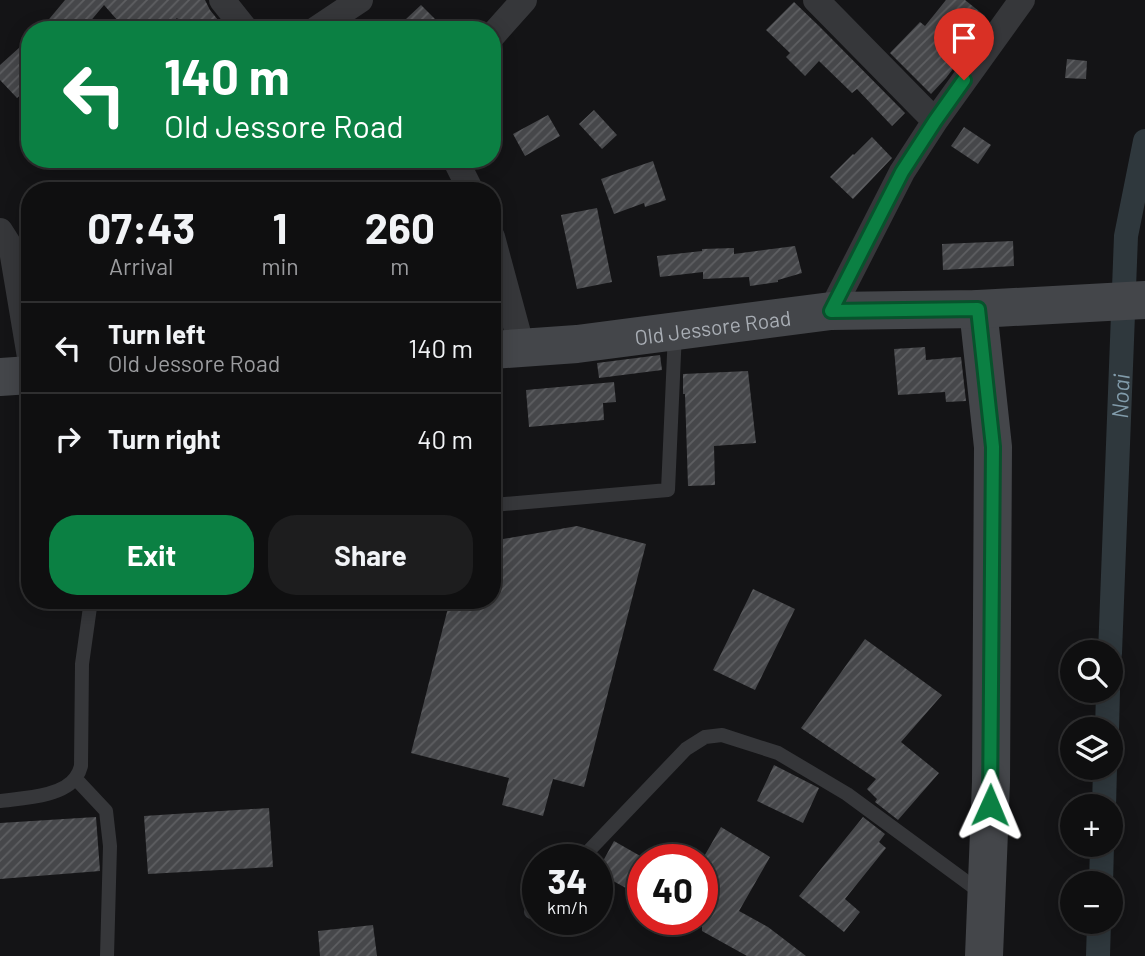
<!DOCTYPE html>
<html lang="en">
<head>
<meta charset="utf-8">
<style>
	:root { --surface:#0f0f10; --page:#1d1d1e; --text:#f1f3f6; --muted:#9b9c9f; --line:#2f2f30; --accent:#0b8043 }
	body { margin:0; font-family:Barlow,sans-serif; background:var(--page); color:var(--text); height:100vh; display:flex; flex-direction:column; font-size:26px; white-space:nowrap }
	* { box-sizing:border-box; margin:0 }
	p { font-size:23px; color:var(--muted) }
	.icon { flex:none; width:38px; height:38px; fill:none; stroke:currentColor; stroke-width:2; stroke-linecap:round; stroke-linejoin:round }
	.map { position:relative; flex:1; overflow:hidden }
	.side { position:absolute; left:21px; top:182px; width:480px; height:427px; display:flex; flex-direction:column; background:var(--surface); border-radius:28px; box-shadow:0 4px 18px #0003,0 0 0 2px var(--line) }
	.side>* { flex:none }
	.guide { position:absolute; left:21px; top:21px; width:480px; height:147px; border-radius:28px; box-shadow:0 4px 18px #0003,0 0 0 2px var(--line); background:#0b8043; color:#fff; overflow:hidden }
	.controls { position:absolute; left:1060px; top:640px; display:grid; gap:14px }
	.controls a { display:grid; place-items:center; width:63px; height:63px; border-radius:50%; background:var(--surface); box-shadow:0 4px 18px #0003,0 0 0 2px var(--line); font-size:35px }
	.speed { position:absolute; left:522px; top:844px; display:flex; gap:14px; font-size:35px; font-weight:700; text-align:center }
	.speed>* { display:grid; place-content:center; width:91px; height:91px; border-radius:50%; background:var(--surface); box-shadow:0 4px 18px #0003,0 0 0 2px var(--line); line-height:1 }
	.speed small { font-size:18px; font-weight:400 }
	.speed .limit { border:10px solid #d22; background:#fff; color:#111 }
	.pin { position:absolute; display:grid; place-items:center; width:60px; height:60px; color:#fff; margin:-72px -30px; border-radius:50% 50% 50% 0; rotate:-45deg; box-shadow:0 0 7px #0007 }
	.pin .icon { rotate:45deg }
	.me { position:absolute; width:77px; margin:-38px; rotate:1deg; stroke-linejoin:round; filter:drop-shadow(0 0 5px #0008) }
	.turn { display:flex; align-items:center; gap:24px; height:147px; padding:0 28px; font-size:32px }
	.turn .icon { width:91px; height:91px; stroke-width:2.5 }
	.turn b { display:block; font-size:49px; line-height:60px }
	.eta { display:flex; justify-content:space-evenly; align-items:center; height:119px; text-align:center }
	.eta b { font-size:42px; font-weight:700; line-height:49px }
	.primary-button { display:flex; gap:14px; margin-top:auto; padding:14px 28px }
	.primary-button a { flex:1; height:80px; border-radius:28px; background:var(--accent); color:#fff; font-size:28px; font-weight:700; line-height:80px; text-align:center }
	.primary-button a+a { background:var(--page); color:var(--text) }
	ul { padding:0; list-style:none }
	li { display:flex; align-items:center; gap:21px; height:91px; padding:0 28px; border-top:2px solid var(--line) }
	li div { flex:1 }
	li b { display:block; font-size:26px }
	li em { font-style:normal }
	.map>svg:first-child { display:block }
</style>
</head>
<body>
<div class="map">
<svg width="1145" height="956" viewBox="0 0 1145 956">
	<defs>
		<pattern id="building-hatch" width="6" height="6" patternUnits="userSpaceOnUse" patternTransform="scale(1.75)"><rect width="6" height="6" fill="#46474a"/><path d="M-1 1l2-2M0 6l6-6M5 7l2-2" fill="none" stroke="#5e5f62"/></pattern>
	</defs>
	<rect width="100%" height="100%" fill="#141416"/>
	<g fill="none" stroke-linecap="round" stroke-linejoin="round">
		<g stroke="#2f383d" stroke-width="24">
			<path id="s1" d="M1110 653 1126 236 1145 141"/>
			<path d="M1107 730 1108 691"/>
			<path d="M1104 807 1105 768"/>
			<path d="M1101 884 1102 845"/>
			<path d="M1098 956 1099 922"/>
		</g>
	</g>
	<path fill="url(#building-hatch)" d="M65 0H205L210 10 226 30H187L177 18 163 30H126L104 5 83 30H40Z
		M946 0H965L985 16 953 55 959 61 946 78 931 94 890 53 920 22 925 26Z
		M794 2 819 26 905 113 892 126 857 89 852 93 819 61 805 76 786 57 790 53 766 30Z
		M421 5 446 30H416L406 19Z
		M30 38V86L17 98 0 80V65Z
		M1067 59 1087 61 1086 79 1065 78Z
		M594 110 617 135 602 149 579 124Z
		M548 115 560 136 525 156 513 134Z
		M964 127 991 145 978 164 951 146Z
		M872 137 892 158 853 199 830 177 853 154 854 155Z
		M653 161 666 200 645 207 644 203 614 214 601 179Z
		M597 208 612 282 577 289 561 215Z
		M1013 241 1014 266 943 270 942 244Z
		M795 246 802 273 778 280V282L750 286 749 277 703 279V272L660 277 657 256 702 251V249L734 248V254Z
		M925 347 926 360 961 357 966 401 946 402 945 392 898 395 894 349Z
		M660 355 662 370 599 378 597 363Z
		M748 371 756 443 714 446 715 485 688 486 685 394H683V374Z
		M614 382 616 402 603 403 604 420 529 427 526 390Z
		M577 526 646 544 584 787 553 779 543 816 502 805 509 778 411 753 450 600H492V541Z
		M753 589 795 609 755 690 713 670Z
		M865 639 942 695 901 742 939 773 898 820 875 802 877 799 867 789 876 779 801 728Z
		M774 765 819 788 803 823 757 801Z
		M269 808 273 867 148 874 144 816Z
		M96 817 100 871 0 879V823Z
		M863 817 885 834 879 842 886 848 845 899 860 912 844 932 799 896Z
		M721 827 770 857 739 911 768 927 806 956H747L702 931V860Z
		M614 841 642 857V897L597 872Z
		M373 925 377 956H320L318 931Z"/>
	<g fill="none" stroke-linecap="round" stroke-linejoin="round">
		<path stroke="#36373a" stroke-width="14" d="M492 502 493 505 668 490 675 332
			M76 779 106 811 110 846 107 956
			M0 801C22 798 63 797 76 777 79 773 80 770 81 766L82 664 91 600
			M581 859 686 749 705 737 722 735 778 753 847 794 983 894
			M531 912 537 905"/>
		<path stroke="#36373a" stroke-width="26" d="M222 0 246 30
			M816 0 935 121
			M315 30 360 0
			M492 36 524 0
			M455 159 471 191
			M0 231 12 250 30 357
			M492 237 522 348
			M831 311 902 172 935 121 1022 0"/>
		<g stroke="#44464a" stroke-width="38">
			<path d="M978 309 993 447 991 782 984 956"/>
			<path id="s2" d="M492 350 577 344 831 311 978 309 1145 300"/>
			<path d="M0 377 30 375"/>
		</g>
	</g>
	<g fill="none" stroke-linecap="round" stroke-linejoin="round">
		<g stroke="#07532c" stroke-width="18">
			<path id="route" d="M964 80 935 121 902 172 831 311 978 309 993 447 990 805"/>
		</g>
		<use href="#route" stroke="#0b8043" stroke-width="12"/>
	</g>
	<g text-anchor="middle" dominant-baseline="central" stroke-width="5" stroke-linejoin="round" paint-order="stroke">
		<g font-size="21" fill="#a8adb4" stroke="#0f0f11">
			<text stroke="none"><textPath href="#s2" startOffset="222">Old Jessore Road</textPath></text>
		</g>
		<g font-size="23" font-style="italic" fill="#829cab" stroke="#0f0f11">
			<text stroke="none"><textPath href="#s1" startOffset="257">Noai</textPath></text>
		</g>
	</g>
</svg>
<div class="controls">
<a><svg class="icon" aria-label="search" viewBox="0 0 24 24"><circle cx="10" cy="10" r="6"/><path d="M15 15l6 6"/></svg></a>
<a><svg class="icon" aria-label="layers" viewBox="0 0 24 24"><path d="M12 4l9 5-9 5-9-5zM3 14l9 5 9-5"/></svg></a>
<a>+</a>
<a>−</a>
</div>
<div class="speed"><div>34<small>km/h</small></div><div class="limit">40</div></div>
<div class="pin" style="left:964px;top:80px;background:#d93025"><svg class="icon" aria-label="arrive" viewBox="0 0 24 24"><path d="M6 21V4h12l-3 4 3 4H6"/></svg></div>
<svg class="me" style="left:990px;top:805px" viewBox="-20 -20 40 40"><path d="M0-17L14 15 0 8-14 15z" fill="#0b8043" stroke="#fff" stroke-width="4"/></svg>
<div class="guide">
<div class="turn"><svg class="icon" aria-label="left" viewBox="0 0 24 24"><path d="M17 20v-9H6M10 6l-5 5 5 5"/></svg><div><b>140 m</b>Old Jessore Road</div></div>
</div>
<section class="side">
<div class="eta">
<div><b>07:43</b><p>Arrival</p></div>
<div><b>1</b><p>min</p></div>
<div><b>260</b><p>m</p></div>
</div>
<ul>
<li><svg class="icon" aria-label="left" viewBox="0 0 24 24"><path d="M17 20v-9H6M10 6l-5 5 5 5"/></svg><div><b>Turn left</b><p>Old Jessore Road</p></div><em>140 m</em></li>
<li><svg class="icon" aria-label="right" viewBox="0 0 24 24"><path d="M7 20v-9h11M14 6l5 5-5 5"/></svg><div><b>Turn right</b></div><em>40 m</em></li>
</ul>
<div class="primary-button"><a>Exit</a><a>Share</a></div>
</section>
</div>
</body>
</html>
